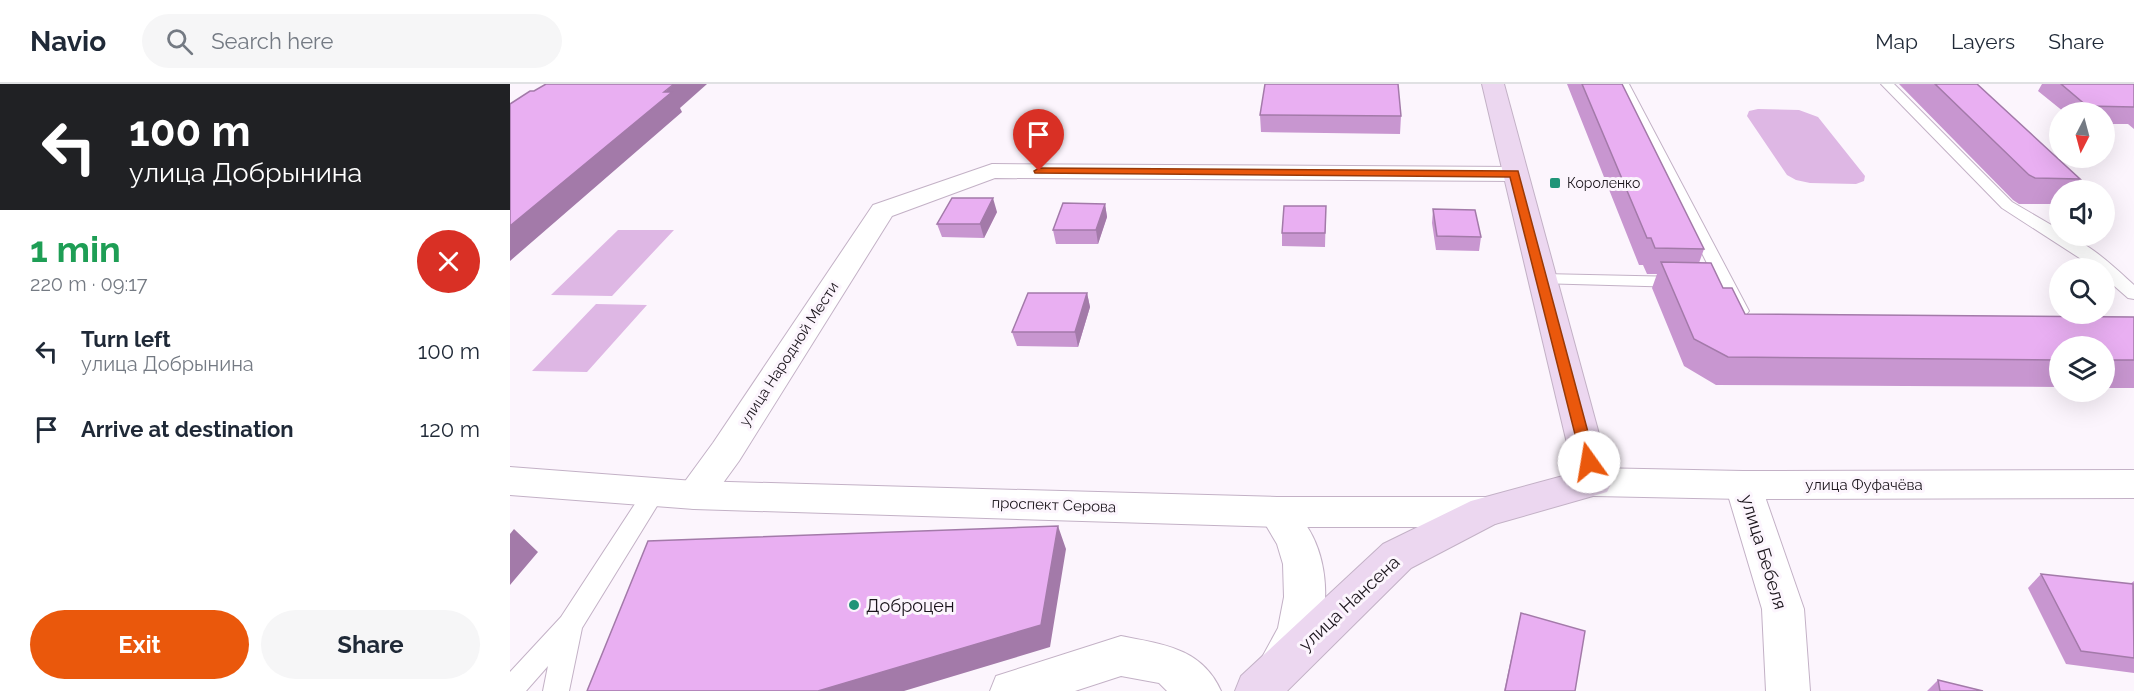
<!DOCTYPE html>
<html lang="en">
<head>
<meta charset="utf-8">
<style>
	:root { --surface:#fff; --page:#f6f6f7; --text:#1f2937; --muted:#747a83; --line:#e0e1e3; --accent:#ea580c }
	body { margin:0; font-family:Raleway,sans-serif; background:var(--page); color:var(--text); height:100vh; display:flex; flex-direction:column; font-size:22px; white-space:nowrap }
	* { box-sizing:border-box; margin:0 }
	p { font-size:20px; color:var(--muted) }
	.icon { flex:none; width:33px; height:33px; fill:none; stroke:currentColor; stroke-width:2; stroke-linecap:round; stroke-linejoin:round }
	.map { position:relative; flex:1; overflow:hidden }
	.panel { display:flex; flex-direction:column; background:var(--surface); width:510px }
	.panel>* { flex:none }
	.hud { background:#202124; color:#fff; overflow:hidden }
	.needle { width:39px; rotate:186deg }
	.buttons { position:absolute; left:1539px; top:18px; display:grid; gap:12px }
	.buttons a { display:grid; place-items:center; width:66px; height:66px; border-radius:50%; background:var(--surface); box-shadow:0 6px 24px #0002; font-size:30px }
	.pin { position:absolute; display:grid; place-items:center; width:51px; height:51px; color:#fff; margin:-62px -26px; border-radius:50% 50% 50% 0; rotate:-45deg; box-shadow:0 0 6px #0007 }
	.pin .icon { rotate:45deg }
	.me { position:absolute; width:66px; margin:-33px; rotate:347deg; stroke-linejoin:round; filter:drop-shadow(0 0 4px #0008) }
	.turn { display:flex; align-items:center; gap:21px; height:126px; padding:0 30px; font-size:27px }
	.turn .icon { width:78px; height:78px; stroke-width:2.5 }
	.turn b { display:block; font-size:42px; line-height:51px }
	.round { display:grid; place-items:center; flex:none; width:63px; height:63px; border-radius:32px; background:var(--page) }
	.summary { display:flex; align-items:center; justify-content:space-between; height:102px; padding:0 30px }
	h1 { font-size:36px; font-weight:700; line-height:45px; color:#1e9e55 }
	.button { display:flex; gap:12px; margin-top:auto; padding:12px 30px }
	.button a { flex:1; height:69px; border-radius:36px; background:var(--accent); color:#fff; font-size:24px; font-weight:700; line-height:69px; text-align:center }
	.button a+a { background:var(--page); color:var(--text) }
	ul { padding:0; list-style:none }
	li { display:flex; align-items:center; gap:18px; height:78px; padding:0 30px }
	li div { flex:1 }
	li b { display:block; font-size:22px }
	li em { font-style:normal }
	header { display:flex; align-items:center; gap:36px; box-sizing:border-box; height:84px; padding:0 30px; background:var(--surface); border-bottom:2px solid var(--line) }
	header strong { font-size:28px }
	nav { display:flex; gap:33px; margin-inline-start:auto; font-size:21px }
	.search { width:420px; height:54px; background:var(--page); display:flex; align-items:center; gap:15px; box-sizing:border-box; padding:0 21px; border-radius:33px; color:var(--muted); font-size:22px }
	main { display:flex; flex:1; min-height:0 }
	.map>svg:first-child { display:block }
</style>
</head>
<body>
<header>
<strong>Navio</strong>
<div class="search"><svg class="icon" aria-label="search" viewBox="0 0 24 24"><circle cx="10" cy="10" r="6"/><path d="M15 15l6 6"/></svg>Search here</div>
<nav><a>Map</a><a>Layers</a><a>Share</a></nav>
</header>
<main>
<section class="panel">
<div class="hud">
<div class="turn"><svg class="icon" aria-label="left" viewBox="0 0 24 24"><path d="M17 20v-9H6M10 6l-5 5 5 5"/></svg><div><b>100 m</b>улица Добрынина</div></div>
</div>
<div class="summary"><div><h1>1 min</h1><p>220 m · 09:17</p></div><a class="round" style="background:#d93025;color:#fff"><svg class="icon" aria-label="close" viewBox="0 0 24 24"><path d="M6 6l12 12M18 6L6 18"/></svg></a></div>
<ul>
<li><svg class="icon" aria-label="left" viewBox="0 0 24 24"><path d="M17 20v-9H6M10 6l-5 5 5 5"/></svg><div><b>Turn left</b><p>улица Добрынина</p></div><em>100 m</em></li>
<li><svg class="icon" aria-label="arrive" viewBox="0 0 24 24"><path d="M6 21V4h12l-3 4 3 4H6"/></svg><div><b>Arrive at destination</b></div><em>120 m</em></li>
</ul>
<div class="button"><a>Exit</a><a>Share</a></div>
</section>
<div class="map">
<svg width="1624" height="607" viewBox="0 0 1624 607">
	<rect width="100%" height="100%" fill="#fcf5fd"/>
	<path fill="#deb7e4" d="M1248 25 1289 26 1308 33 1355 92 1354 97 1346 100 1300 99 1286 96 1277 91 1237 32 1239 27Z
		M108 146H164L102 212 41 211Z
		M86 220 137 221 77 288 22 287Z"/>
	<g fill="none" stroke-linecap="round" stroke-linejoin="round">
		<g stroke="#c3b1c6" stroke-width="2">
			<path id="service" d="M1107 0H1119L1239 227 1236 231H1224L1221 227Z
				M1371 0H1384L1502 118 1550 146V152C1573 152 1606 185 1624 201V215L1618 214 1594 193V184H1585L1492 124Z
				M1033 190 1171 193 1177 194 1180 198 1177 202 1171 203 1027 199 1024 195 1027 191Z
				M144 400 152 403 155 409 72 544 59 607H33L38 582 16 607H0V588L51 533 136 403Z"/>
		</g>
		<g stroke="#c3b1c6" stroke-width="2">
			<path id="minor" d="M482 80 1005 83 1014 85 1017 90 1014 95 1005 97 485 94 382 132 229 377 197 421 184 425 171 421 165 411 203 359 363 121Z
				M1233 387 1246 391 1251 401 1294 525 1300 607H1256L1252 525 1215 401 1220 391Z
				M767 413C785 419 786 426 796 441 816 470 821 516 808 549 803 563 794 577 787 591L772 597 757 591 750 577 768 544 774 513 773 480 767 460 748 428 754 417Z
				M611 552C652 560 692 564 711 607H657L649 599 611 592 565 607H480L486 592Z"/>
		</g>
		<g stroke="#c3b1c6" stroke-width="2">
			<path id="tertiary" d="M0 383 184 397 767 413H974L987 417 993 428 987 439 974 443H767L184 425 0 411Z
				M1084 384 1233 387 1624 386V414L1233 415 1084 412 1071 408 1066 398 1071 388Z"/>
		</g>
		<g stroke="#c3b1c6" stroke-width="2">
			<path id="secondary" d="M972 0H994L1102 398 1097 408 985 440 901 484 777 607H725L731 592 873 460 961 417 1064 389Z"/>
		</g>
		<use href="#service" fill="#fff" fill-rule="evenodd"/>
		<use href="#minor" fill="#fff" fill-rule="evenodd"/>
		<use href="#tertiary" fill="#fff" fill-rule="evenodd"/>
		<use href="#secondary" fill="#ecd7f0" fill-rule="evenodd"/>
	</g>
	<path fill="#c896d0" d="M1057 0H1112L1194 165 1189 179 1213 204 1235 230 1624 233V304H1594V262H1550V303L1206 301 1174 282 1142 204 1147 190H1137L1133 181H1129Z
		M1389 0H1467L1570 95 1562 106H1550V120H1509L1503 116Z
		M1532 0H1624V45L1618 40H1594V28H1554L1528 7Z
		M750 31 891 32 890 50 751 48Z
		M595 120 597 133 588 160H546L543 146Z
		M816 122 815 163 772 162V149Z
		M923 125 971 153 969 167 926 166 922 139Z
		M487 128 474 154 432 153 427 140Z
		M577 209 580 223 568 263 507 262 502 248Z
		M1531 490 1620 500 1624 497V589L1556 580 1518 504Z
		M1011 529 1065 607H994Z
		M1428 596 1473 607H1417Z"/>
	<path fill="#a37aa9" d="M164 0H197L170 24 172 28 0 177V142Z
		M483 114 487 128 474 154 470 140Z
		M595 120 597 133 588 160 586 146Z
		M577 209 580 223 568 263 565 248Z
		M548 442 556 465 540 563 394 607H308Z
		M4 445 28 468 0 501V450Z"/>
	<path fill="#e9aff2" stroke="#a37aa9" stroke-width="1.5" d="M36 0H164L154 8H162L0 142V20L20 7H24Z
		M755 0H888L891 32 750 31Z
		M1072 0H1112L1194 165 1145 164 1141 154H1137Z
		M1425 0H1467L1570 95 1525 94 1519 91Z
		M1551 0H1624V23L1577 22Z
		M442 114H483L470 140H427Z
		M553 119 595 120 586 146H543Z
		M774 122H816L815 149H772Z
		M923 125 965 126 971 153 927 152Z
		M1151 178 1201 179 1213 204H1222L1235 230 1624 233V276H1594V262H1550V276L1218 273 1184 255Z
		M518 209H577L565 248H502Z
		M548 442 531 541 308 607H77L138 457Z
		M1531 490 1623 500 1624 574 1571 567Z
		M1011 529 1075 547 1065 607H995Z
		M1428 596 1473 607H1430Z"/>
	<path fill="#ea580c" stroke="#983908" stroke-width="1.5" d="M529 84 1008 87 1086 378 1084 382H1074L1072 378 1000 93 525 89 524 87Z"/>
	<g fill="#209478" stroke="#fcf5fd" stroke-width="2">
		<rect x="1039" y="93" width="12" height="12" rx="3"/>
		<circle cx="344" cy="521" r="6"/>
	</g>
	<g text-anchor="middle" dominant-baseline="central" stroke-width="6" stroke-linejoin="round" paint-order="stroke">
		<g font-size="14" fill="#1b151c" stroke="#fcf5fd" text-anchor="start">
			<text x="1057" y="99">Короленко</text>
		</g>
		<g font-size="15" fill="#1b151c" stroke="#fcf5fd">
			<text transform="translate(279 270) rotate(-57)">улица Народной Мести</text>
			<text x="1354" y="401">улица Фуфачёва</text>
			<text transform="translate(544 421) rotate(2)">проспект Серова</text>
		</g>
		<g font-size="18" fill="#1b151c" stroke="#fcf5fd">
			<text transform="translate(1254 468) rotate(73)">улица Бебеля</text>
			<text transform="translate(839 519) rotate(-43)">улица Нансена</text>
		</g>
		<g font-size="18" fill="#1b151c" stroke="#fcf5fd" text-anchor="start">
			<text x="356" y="521">Доброцен</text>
		</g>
	</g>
</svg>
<div class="buttons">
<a><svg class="needle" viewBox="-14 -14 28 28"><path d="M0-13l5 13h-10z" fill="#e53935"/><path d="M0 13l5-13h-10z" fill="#747a83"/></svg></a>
<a><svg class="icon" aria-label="sound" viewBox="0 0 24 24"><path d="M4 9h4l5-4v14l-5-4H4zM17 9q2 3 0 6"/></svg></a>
<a><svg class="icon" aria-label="search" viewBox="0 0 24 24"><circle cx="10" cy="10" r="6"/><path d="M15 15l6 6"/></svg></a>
<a><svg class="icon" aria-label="layers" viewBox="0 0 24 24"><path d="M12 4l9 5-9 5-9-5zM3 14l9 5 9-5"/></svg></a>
</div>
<div class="pin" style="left:529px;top:87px;background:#d93025"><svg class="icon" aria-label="arrive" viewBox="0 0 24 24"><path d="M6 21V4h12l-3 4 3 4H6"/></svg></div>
<svg class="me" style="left:1079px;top:378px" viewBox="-20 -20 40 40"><circle r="19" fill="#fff"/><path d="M0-13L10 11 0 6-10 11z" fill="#ea580c"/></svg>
</div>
</main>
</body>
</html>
